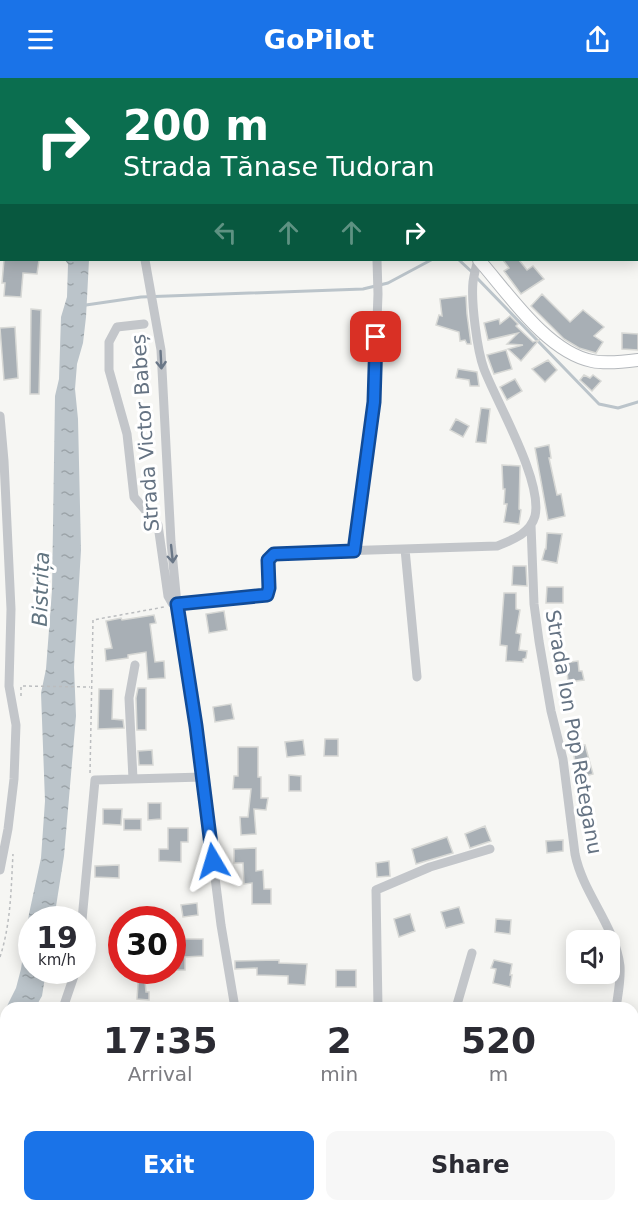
<!DOCTYPE html>
<html lang="en">
<head>
<meta charset="utf-8">
<style>
	:root { --surface:#fff; --page:#f7f7f7; --text:#2b2b33; --muted:#7c7c81; --accent:#1a73e8 }
	body { margin:0; font-family:"DejaVu Sans",sans-serif; background:var(--page); color:var(--text); height:100vh; display:flex; flex-direction:column; font-size:22px; white-space:nowrap }
	* { box-sizing:border-box; margin:0 }
	p { font-size:20px; color:var(--muted) }
	.icon { flex:none; width:33px; height:33px; fill:none; stroke:currentColor; stroke-width:2; stroke-linecap:round; stroke-linejoin:round }
	.map { position:relative; flex:1; overflow:hidden }
	.drawer { position:absolute; left:0px; top:924px; width:639px; height:210px; display:flex; flex-direction:column; background:var(--surface); border-radius:18px 18px 0 0; box-shadow:0 3px 15px #0003 }
	.drawer>* { flex:none }
	.hud { position:absolute; left:0px; top:0px; width:639px; height:183px; box-shadow:0 3px 15px #0003; background:#0b6e4f; color:#fff; overflow:hidden }
	.fabs { position:absolute; left:566px; top:852px; display:grid; gap:12px }
	.fabs a { display:grid; place-items:center; width:54px; height:54px; border-radius:12px; background:var(--surface); box-shadow:0 3px 15px #0003; font-size:30px }
	.speed { position:absolute; left:18px; top:828px; display:flex; gap:12px; font-size:30px; font-weight:700; text-align:center }
	.speed>* { display:grid; place-content:center; width:78px; height:78px; border-radius:50%; background:var(--surface); box-shadow:0 3px 15px #0003; line-height:1 }
	.speed small { font-size:15px; font-weight:400 }
	.speed .limit { border:9px solid #d22; background:#fff; color:#111 }
	.pin { position:absolute; display:grid; place-items:center; width:51px; height:51px; color:#fff; margin:-26px; border-radius:12px; box-shadow:0 3px 9px #0006 }
	.me { position:absolute; width:66px; margin:-33px; rotate:353deg; stroke-linejoin:round; filter:drop-shadow(0 0 4px #0008) }
	.turn { display:flex; align-items:center; gap:21px; height:126px; padding:0 24px; font-size:27px }
	.turn .icon { width:78px; height:78px; stroke-width:2.5 }
	.turn b { display:block; font-size:42px; line-height:51px }
	.lanes { display:flex; align-items:center; height:57px; padding:0 24px; background:#0003; justify-content:center; gap:30px; direction:ltr }
	.lanes .off { opacity:.35 }
	.eta { display:flex; justify-content:space-evenly; align-items:center; height:102px; text-align:center }
	.eta b { font-size:36px; font-weight:700; line-height:42px }
	.action { display:flex; gap:12px; margin-top:auto; padding:12px 24px }
	.action a { flex:1; height:69px; border-radius:12px; background:var(--accent); color:#fff; font-size:24px; font-weight:700; line-height:69px; text-align:center }
	.action a+a { background:var(--page); color:var(--text) }
	header { display:flex; justify-content:space-between; align-items:center; height:78px; padding:0 24px; background:var(--accent); color:#fff; font-size:27px; font-weight:700 }
	.map>svg:first-child { display:block }
</style>
</head>
<body>
<header><svg class="icon" aria-label="menu" viewBox="0 0 24 24"><path d="M4 6h16M4 12h16M4 18h16"/></svg>GoPilot<svg class="icon" aria-label="share" viewBox="0 0 24 24"><path d="M12 15V3M7 8l5-5 5 5M5 13v7h14v-7"/></svg></header>
<div class="map">
<svg width="638" height="1134" viewBox="0 0 638 1134">
	<defs>
		<pattern id="water-ripples" width="26" height="14" patternUnits="userSpaceOnUse" patternTransform="scale(1.5)"><rect width="26" height="14" fill="#bbc4ca"/><path d="M2 4q2-2 4 0t4 0M15 11q2-2 4 0t4 0" fill="none" stroke="#9ca4a9"/></pattern>
	</defs>
	<rect width="100%" height="100%" fill="#f6f6f3"/>
	<path fill="url(#water-ripples)" d="M65 182H89L86 239 83 265 77 286 75 311 78 341 81 472 74 589 76 638 64 778 54 841 32 842V892L46 893 42 918 35 930H6L16 910 21 891 29 836 41 780 45 723 41 615 46 591 52 512 55 318 59 301 61 239 67 219 68 186Z"/>
	<g fill="none" stroke-linecap="round" stroke-linejoin="round">
		<path stroke="#bbc4ca" stroke-width="3" d="M459 182 472 194
			M476 199 599 326 618 330 638 324
			M86 227 141 219 363 211 388 205 431 182"/>
	</g>
	<path fill="#a8afb5" stroke="#d7d8d5" stroke-width="1.5" d="M4 182H39L37 196 23 195 21 219 4 218 5 205H2Z
		M503 182H519L527 192 533 188 544 201 521 216 504 193 509 190Z
		M542 216 570 244 583 232 604 249 594 258 603 264 596 275 579 270 564 261 531 228Z
		M466 218 467 236 471 266H467L465 262 460 263 459 254 436 247 439 237 442 238 440 221Z
		M31 231 41 232 39 316H30Z
		M510 238 518 246 516 248 533 264 539 262 521 283 508 271 523 267 507 266 518 255 488 262 484 245 499 241 500 246Z
		M15 249 18 300 4 302 0 250Z
		M622 255 638 256V272L622 271Z
		M506 272 512 291 494 296 487 277Z
		M548 282 557 292 545 304 532 291Z
		M458 291 477 294 479 308H470L469 302 456 300Z
		M584 297 590 300 593 297 601 303 592 313 580 302Z
		M515 301 522 313 507 322 500 309Z
		M481 330 490 331 486 365 476 364Z
		M456 341 469 348 463 359 450 352Z
		M549 367 551 380H549L557 417 561 416 565 438 548 442 535 370Z
		M502 387 520 388 519 431 521 432 519 446 504 444 507 426H504L505 411H503Z
		M547 455 562 456 557 485 542 482 545 471H546Z
		M513 488H526L527 508 512 507Z
		M547 509H563V525H546Z
		M504 515H516V531L520 532 516 555 521 556 519 572 527 573 526 580 523 581V584L506 583 507 568 500 567Z
		M224 533 227 552 209 555 206 536Z
		M154 537 156 545 150 546 155 584 164 583 165 600 148 601 146 574 128 577V580L106 583 105 571 112 570 106 543 121 540 122 542Z
		M578 583 579 593H582L584 602 568 604 567 593H564L563 585Z
		M138 610H146V652H137L136 620Z
		M99 611H113L112 641 123 642 124 650 98 651Z
		M231 626 234 641 215 644 213 629Z
		M325 661H338V678H324Z
		M303 662 305 677 287 679 285 664Z
		M585 667 593 696 577 700 573 670Z
		M238 669H258V699H261V720H268L266 732 254 731 256 756 241 757 240 739H248L251 711H233L234 698H238Z
		M152 672 153 687H139L138 673Z
		M289 697 301 698V713H289Z
		M148 725H161V741L148 742Z
		M103 731H122L121 747 103 746Z
		M124 741H141V752H124Z
		M485 748 491 763 470 770 465 756Z
		M168 750H188V764H181V784L159 783V771H168Z
		M447 759 453 775 416 786 412 771Z
		M563 762V773L547 775 546 763Z
		M256 770V793L263 792 264 811H271V826H252V805L244 806 243 785H234V771Z
		M389 783 390 798 377 799 376 785Z
		M119 787V800L95 799V788Z
		M197 825 198 837 183 839 181 827Z
		M459 829 464 845 446 850 441 834Z
		M410 836 415 853 399 859 394 841Z
		M496 841 511 842 510 856 495 854Z
		M181 861H203V878L185 879V892H172V864H181Z
		M279 882V885L307 886 305 907 288 906V898L257 897V890L235 891V883Z
		M494 882 512 886 510 897H512L510 909 493 905 496 891 491 890Z
		M139 892H144L146 914H149V922L137 921Z
		M336 892H356V909H336Z"/>
	<g fill="none" stroke-linecap="round" stroke-linejoin="round">
		<g stroke="#b4b8bc" stroke-width="14">
			<path id="major" d="M344 0 345 2
				M479 182C508 215 547 274 592 283 606 286 623 284 638 282"/>
		</g>
		<path stroke="#bbbdbf" stroke-width="1.5" stroke-dasharray="3 3" stroke-linecap="butt" d="M23 608 90 609
			M21 618V608
			M90 695 93 542 164 529
			M0 879C11 845 11 811 13 776
			M75 1134 77 1128"/>
		<path stroke="#c3c6ca" stroke-width="9" d="M299 0 300 2
			M26 2V0
			M142 2V0
			M0 142 2 135
			M145 182 161 272 171 464 177 526 196 648 221 847 235 930
			M144 246 117 249 109 264V292L127 356 134 419 158 447 168 518 172 525 177 526
			M0 338 4 383 11 531 9 608 16 647 14 701 8 751 0 792
			M531 447 534 526 539 563 551 633 563 681 575 776C583 816 615 847 620 888 621 902 618 916 616 930
			M405 471 417 599
			M354 473 374 324 378 216 377 182
			M177 526 267 517C272 503 260 481 277 475L497 468C512 462 530 456 535 438 543 403 497 325 484 291 477 272 471 224 473 204 474 197 476 189 478 182
			M133 701 129 620 135 587
			M82 842 95 702 203 699
			M63 930 76 892
			M378 930 376 812 430 789 490 771
			M456 930 472 875
			M0 1017 6 1011
			M19 1134 23 1131
			M207 1134 208 1128
			M629 1134V1128"/>
		<use href="#major" stroke="#fff" stroke-width="12"/>
	</g>
	<defs><path id="oneway-shaft" d="M-6 0H5M1.5-3L5.5 0L1.5 3" fill="none" stroke-width="1.6" stroke-linecap="round" stroke-linejoin="round" transform="scale(1.5)"/></defs>
	<g stroke="#6a7787">
		<use href="#oneway-shaft" transform="translate(161 282) rotate(87)"/>
		<use href="#oneway-shaft" transform="translate(172 476) rotate(84)"/>
	</g>
	<g fill="none" stroke-linecap="round" stroke-linejoin="round">
		<g stroke="#114b97" stroke-width="15">
			<path id="route" d="M213 783 196 648 177 526 267 517 269 510 268 482 274 476 354 473 374 324 376 259"/>
		</g>
		<use href="#route" stroke="#1a73e8" stroke-width="10"/>
	</g>
	<g text-anchor="middle" dominant-baseline="central" stroke-width="6" stroke-linejoin="round" paint-order="stroke">
		<g font-size="20" fill="#657383" stroke="#fff">
			<text transform="translate(145 355) rotate(-94)">Strada Victor Babeș</text>
			<text transform="translate(574 654) rotate(80)">Strada Ion Pop Reteganu</text>
		</g>
		<g font-size="21" font-style="italic" fill="#617480" stroke="#fff">
			<text transform="translate(41 511) rotate(-88)">Bistrița</text>
		</g>
	</g>
</svg>
<div class="fabs">
<a><svg class="icon" aria-label="sound" viewBox="0 0 24 24"><path d="M4 9h4l5-4v14l-5-4H4zM17 9q2 3 0 6"/></svg></a>
</div>
<div class="speed"><div>19<small>km/h</small></div><div class="limit">30</div></div>
<div class="pin" style="left:376px;top:259px;background:#d93025"><svg class="icon" aria-label="arrive" viewBox="0 0 24 24"><path d="M6 21V4h12l-3 4 3 4H6"/></svg></div>
<svg class="me" style="left:213px;top:783px" viewBox="-20 -20 40 40"><path d="M0-17L14 15 0 8-14 15z" fill="#1a73e8" stroke="#fff" stroke-width="4"/></svg>
<div class="hud">
<div class="turn"><svg class="icon" aria-label="right" viewBox="0 0 24 24"><path d="M7 20v-9h11M14 6l5 5-5 5"/></svg><div><b>200 m</b>Strada Tănase Tudoran</div></div>
<div class="lanes"><svg class="icon off" aria-label="left" viewBox="0 0 24 24"><path d="M17 20v-9H6M10 6l-5 5 5 5"/></svg><svg class="icon off" aria-label="ahead" viewBox="0 0 24 24"><path d="M12 20V5M6 11l6-6 6 6"/></svg><svg class="icon off" aria-label="ahead" viewBox="0 0 24 24"><path d="M12 20V5M6 11l6-6 6 6"/></svg><svg class="icon" aria-label="right" viewBox="0 0 24 24"><path d="M7 20v-9h11M14 6l5 5-5 5"/></svg></div>
</div>
<section class="drawer">
<div class="eta">
<div><b>17:35</b><p>Arrival</p></div>
<div><b>2</b><p>min</p></div>
<div><b>520</b><p>m</p></div>
</div>
<div class="action"><a>Exit</a><a>Share</a></div>
</section>
</div>
</body>
</html>
